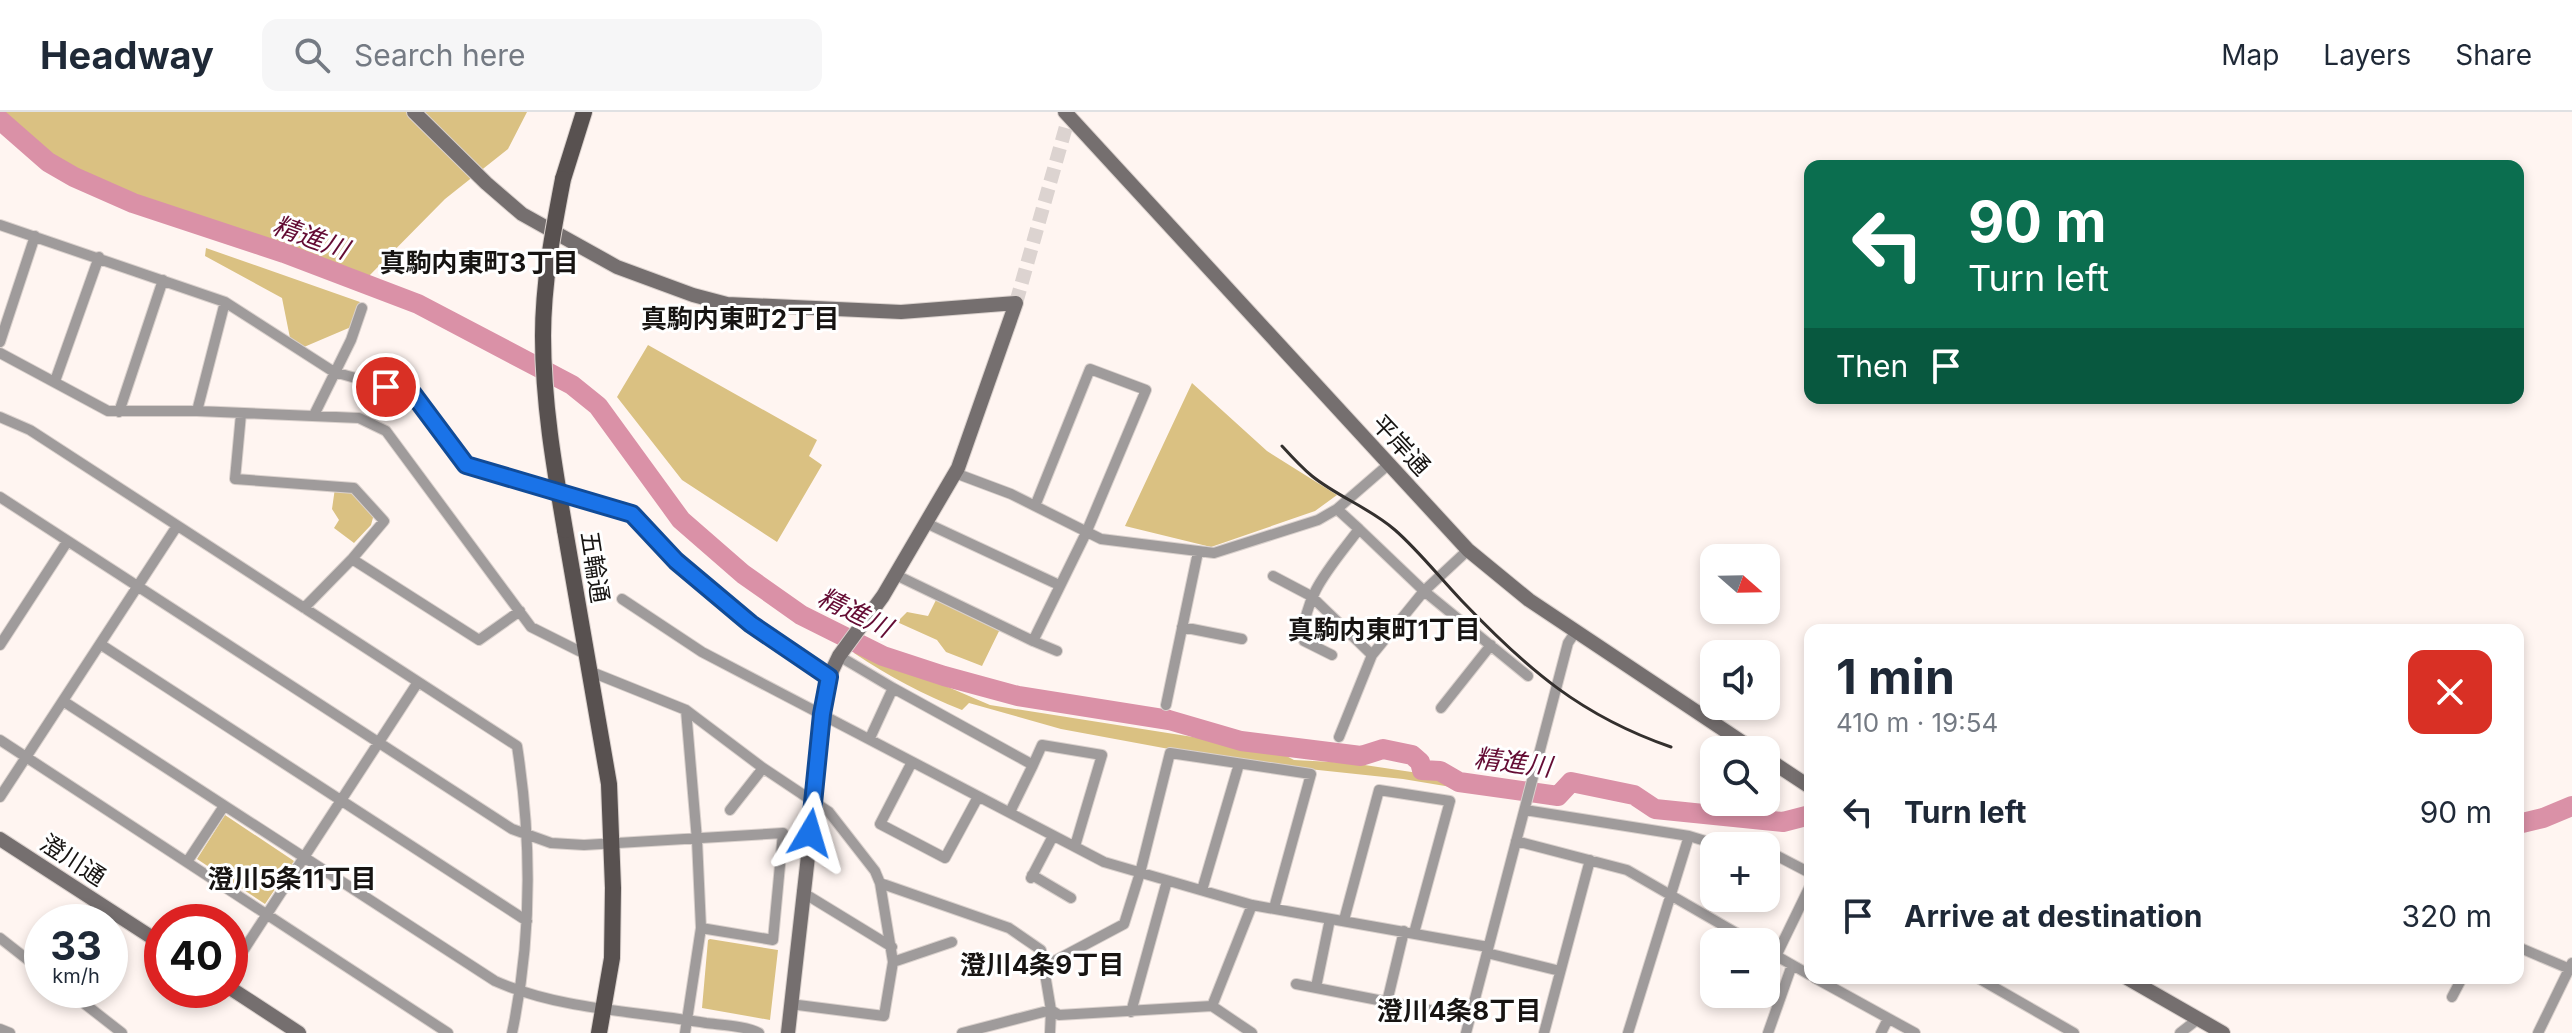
<!DOCTYPE html>
<html lang="en">
<head>
<meta charset="utf-8">
<style>
	:root { --surface:#fff; --page:#f6f6f7; --text:#1f2937; --muted:#747a83; --line:#e0e1e3 }
	body { margin:0; font-family:Inter,"Noto Sans JP",sans-serif; background:var(--page); color:var(--text); height:100vh; display:flex; flex-direction:column; font-size:30px; white-space:nowrap }
	* { box-sizing:border-box; margin:0 }
	p { font-size:26px; color:var(--muted) }
	.icon { flex:none; width:44px; height:44px; fill:none; stroke:currentColor; stroke-width:2; stroke-linecap:round; stroke-linejoin:round }
	.map { position:relative; flex:1; overflow:hidden }
	.sheet { position:absolute; left:1804px; top:512px; width:720px; height:360px; display:flex; flex-direction:column; background:var(--surface); border-radius:16px; box-shadow:0 4px 12px #0003 }
	.sheet>* { flex:none }
	.banner { position:absolute; left:1804px; top:48px; width:720px; height:244px; border-radius:16px; box-shadow:0 4px 12px #0003; background:#0b6e4f; color:#fff; overflow:hidden }
	.needle { width:52px; rotate:110deg }
	.controls { position:absolute; left:1700px; top:432px; display:grid; gap:16px }
	.controls a { display:grid; place-items:center; width:80px; height:80px; border-radius:16px; background:var(--surface); box-shadow:0 4px 12px #0003; font-size:40px }
	.speed { position:absolute; left:24px; top:792px; display:flex; gap:16px; font-size:40px; font-weight:700; text-align:center }
	.speed>* { display:grid; place-content:center; width:104px; height:104px; border-radius:50%; background:var(--surface); box-shadow:0 4px 12px #0003; line-height:1 }
	.speed small { font-size:20px; font-weight:400 }
	.speed .limit { border:12px solid #d22; background:#fff; color:#111 }
	.pin { position:absolute; display:grid; place-items:center; width:68px; height:68px; color:#fff; margin:-34px; border:4px solid #fff; border-radius:50%; box-shadow:0 2px 8px #0007 }
	.me { position:absolute; width:88px; margin:-44px; rotate:7deg; stroke-linejoin:round; filter:drop-shadow(0 0 6px #0008) }
	.turn { display:flex; align-items:center; gap:28px; height:168px; padding:0 32px; font-size:36px }
	.turn .icon { width:104px; height:104px; stroke-width:2.5 }
	.turn b { display:block; font-size:56px; line-height:68px }
	.then { display:flex; align-items:center; height:76px; padding:0 32px; background:#0003; gap:16px; font-size:30px }
	.round { display:grid; place-items:center; flex:none; width:84px; height:84px; border-radius:16px; background:var(--page) }
	.summary { display:flex; align-items:center; justify-content:space-between; height:136px; padding:0 32px }
	h1 { font-size:48px; font-weight:700; line-height:60px }
	ul { padding:0; list-style:none }
	li { display:flex; align-items:center; gap:24px; height:104px; padding:0 32px }
	li div { flex:1 }
	li b { display:block; font-size:30px }
	li em { font-style:normal }
	header { display:flex; align-items:center; gap:48px; box-sizing:border-box; height:112px; padding:0 40px; background:var(--surface); border-bottom:2px solid var(--line) }
	header strong { font-size:38px }
	nav { display:flex; gap:44px; margin-inline-start:auto; font-size:28px }
	.search { width:560px; height:72px; background:var(--page); display:flex; align-items:center; gap:20px; box-sizing:border-box; padding:0 28px; border-radius:16px; color:var(--muted); font-size:30px }
	.map>svg:first-child { display:block }
</style>
</head>
<body>
<header>
<strong>Headway</strong>
<div class="search"><svg class="icon" aria-label="search" viewBox="0 0 24 24"><circle cx="10" cy="10" r="6"/><path d="M15 15l6 6"/></svg>Search here</div>
<nav><a>Map</a><a>Layers</a><a>Share</a></nav>
</header>
<div class="map">
<svg width="2572" height="921" viewBox="0 0 2572 921">
	<rect width="100%" height="100%" fill="#fff5f1"/>
	<path fill="#dac182" d="M2 0H527L508 37 445 87 366 167C329 157 293 140 256 128 178 101 52 69 2 0Z
		M206 136 360 190 351 215 304 235 290 226 282 186 205 144Z
		M648 233 817 328 809 344 822 353 777 430 682 368 617 285Z
		M1192 271 1267 339 1337 383 1315 399 1211 435 1125 414Z
		M335 376 352 379 374 402 371 413 354 431 334 416 339 408 332 397Z
		M938 484 1001 515 982 554 946 540 937 528 897 510 907 500 928 504Z
		M857 536 990 593 1275 638 1294 648 1351 651 1526 677 1523 687 1403 667 1271 653 1169 637 1061 617 969 591 962 598C924 583 888 564 854 541Z
		M225 703 294 749 265 792 197 747Z
		M710 827 778 838 770 908 702 896 708 828Z"/>
	<g fill="none" stroke-linecap="round" stroke-linejoin="round">
		<path stroke="#da91a7" stroke-width="20" d="M0 8 48 50 74 65 133 91 284 141 418 192 572 273 598 294 681 408 743 462 801 503 883 544 944 564 1018 584 1169 608 1241 629 1361 644 1383 637 1412 643 1420 650 1422 658 1440 659 1459 670 1558 684 1571 670 1634 683 1655 697 1783 710 1810 703
			M2518 712 2543 706 2572 694"/>
		<path stroke="#dcd3d0" stroke-width="14" stroke-dasharray="14 7" stroke-linecap="butt" d="M1016 191 1069 4"/>
		<g stroke="#dad1cd" stroke-width="12">
			<path id="street" d="M0 113 225 190 334 260 413 282 466 353 605 392 632 402 676 449 751 512 829 565
				M0 230 35 124
				M0 241 108 299H197L359 306 386 319 531 515 585 542
				M55 269 99 145
				M197 299 225 190
				M119 300 163 168
				M241 302 235 367 354 376 384 409 352 447 304 496
				M314 303 351 228 362 196
				M0 305 30 318 517 634C532 730 532 826 512 921
				M955 361 1011 382 1101 427 1214 441 1318 408 1337 397 1389 352
				M0 385 512 717 551 731 584 733 783 721 773 828 701 816
				M926 411 1059 473
				M1359 417 1424 479 1528 564
				M352 447 479 528 520 499
				M896 463 1033 529 1086 421 1146 278 1090 257 1035 394
				M1273 464 1311 484 1372 543 1424 479 1468 438
				M622 487 702 540 1104 750 1252 793 1488 835
				M1182 515 1242 527
				M1033 529 1057 539
				M100 532 527 809
				M0 533 67 430
				M1332 543 1304 529C1301 484 1334 451 1359 417L1337 397
				M839 544 893 576 1033 653 1042 633 1102 643 1075 734
				M589 559 686 598 763 656 829 700 875 759 880 771 893 850 884 904 790 892
				M63 589 495 869C561 898 636 899 706 911 722 913 747 914 759 921
				M1166 593 1198 440
				M1441 596 1491 533
				M1339 625 1372 543
				M870 626 893 576
				M0 628 448 921
				M912 650 880 712 945 746 978 685
				M0 685 177 414
				M730 698 763 656
				M1525 698 1689 724 1628 921
				M1010 700 1033 653
				M1689 724 1722 734
				M1516 729 1627 758 1752 830
				M1766 738 1810 761
				M187 750 224 694
				M1032 763 1071 786
				M1031 766 1053 724
				M880 771 1009 816 1041 838 1051 898 1050 921
				M1202 778 1239 652
				M802 780 892 835
				M1344 808 1379 678 1450 689 1414 821
				M0 826 42 859
				M2518 835 2572 858
				M1766 838 1810 863
				M1487 841 1560 859
				M1776 844 1810 774
				M893 850 952 830
				M1045 854 1124 812 1140 761 1170 641 1311 662 1274 796
				M230 859 418 570
				M1815 866 1915 921
				M1978 866 2074 921
				M1296 872 1470 906
				M1316 875 1330 807
				M67 878 122 921
				M2452 885 2462 866
				M1387 890 1404 819
				M1212 894 1252 793
				M1131 900 1167 769
				M0 917 10 921
				M685 921 701 816 697 728 686 598
				M962 921 1051 898 1059 903 1212 894 1252 921
				M1466 921 1568 531 1576 519
				M1544 921 1590 748
				M1768 921 1792 853
				M1881 921 1888 907
				M2180 921 2198 907
				M2538 921 2572 851"/>
		</g>
		<g stroke="#dad1cd" stroke-width="16">
			<path id="secondary" d="M414 0 486 71 522 102 617 155 693 183 727 192 901 200 1016 191 958 356 883 484 839 544 829 565 822 602 814 691 788 921
				M1065 0 1468 438 1529 488 1754 638
				M1766 646 1810 675
				M0 727 162 832
				M2127 866 2223 921
				M230 876 299 921"/>
		</g>
		<g stroke="#dad1cd" stroke-width="18">
			<path id="primary" d="M563 67 584 0
				M565 418 609 672 613 776 612 846 599 921"/>
		</g>
		<use href="#street" stroke="#9f9b9b" stroke-width="10"/>
		<use href="#secondary" stroke="#756f6f" stroke-width="14"/>
		<use href="#primary" stroke="#585150" stroke-width="16"/>
		<path stroke="#34302e" stroke-width="3" d="M1282 334C1292 345 1301 355 1312 364 1338 385 1370 396 1395 418 1419 439 1440 466 1462 489 1527 557 1581 604 1671 635"/>
		<g stroke="#dad1cd" stroke-width="18" stroke-linecap="butt">
			<path id="primary-bridge" d="M563 67C553 119 543 171 543 224 543 290 554 354 565 418"/>
		</g>
		<use href="#primary-bridge" stroke="#585150" stroke-width="16"/>
	</g>
	<g fill="none" stroke-linecap="round" stroke-linejoin="round">
		<g stroke="#114b97" stroke-width="20">
			<path id="route" d="M386 275 413 282 466 353 632 402 676 449 751 512 829 565 822 602 810 721"/>
		</g>
		<use href="#route" stroke="#1a73e8" stroke-width="14"/>
	</g>
	<g text-anchor="middle" dominant-baseline="central" stroke-width="6" stroke-linejoin="round" paint-order="stroke">
		<g font-size="24" fill="#171412" stroke="#fff">
			<text transform="translate(1401 333) rotate(47)">平岸通</text>
			<text transform="translate(595 455) rotate(81)">五輪通</text>
			<text transform="translate(73 748) rotate(33)">澄川通</text>
		</g>
		<g font-size="26" font-style="italic" fill="#640c34" stroke="#fff">
			<text transform="translate(311 125) rotate(20)">精進川</text>
			<text transform="translate(855 500) rotate(26)">精進川</text>
			<text transform="translate(1513 650) rotate(7)">精進川</text>
		</g>
		<g font-size="26" font-weight="bold" fill="#171412" stroke="#fff">
			<text x="479" y="150">真駒内東町3丁目</text>
			<text x="740" y="206">真駒内東町2丁目</text>
			<text x="1384" y="517">真駒内東町1丁目</text>
			<text x="292" y="766">澄川5条11丁目</text>
			<text x="1042" y="852">澄川4条9丁目</text>
			<text x="1459" y="898">澄川4条8丁目</text>
		</g>
	</g>
</svg>
<div class="controls">
<a><svg class="needle" viewBox="-14 -14 28 28"><path d="M0-13l5 13h-10z" fill="#e53935"/><path d="M0 13l5-13h-10z" fill="#747a83"/></svg></a>
<a><svg class="icon" aria-label="sound" viewBox="0 0 24 24"><path d="M4 9h4l5-4v14l-5-4H4zM17 9q2 3 0 6"/></svg></a>
<a><svg class="icon" aria-label="search" viewBox="0 0 24 24"><circle cx="10" cy="10" r="6"/><path d="M15 15l6 6"/></svg></a>
<a>+</a>
<a>−</a>
</div>
<div class="speed"><div>33<small>km/h</small></div><div class="limit">40</div></div>
<div class="pin" style="left:386px;top:275px;background:#d93025"><svg class="icon" aria-label="arrive" viewBox="0 0 24 24"><path d="M6 21V4h12l-3 4 3 4H6"/></svg></div>
<svg class="me" style="left:810px;top:721px" viewBox="-20 -20 40 40"><path d="M0-17L14 15 0 8-14 15z" fill="#1a73e8" stroke="#fff" stroke-width="4"/></svg>
<div class="banner">
<div class="turn"><svg class="icon" aria-label="left" viewBox="0 0 24 24"><path d="M17 20v-9H6M10 6l-5 5 5 5"/></svg><div><b>90 m</b>Turn left</div></div>
<div class="then">Then<svg class="icon" aria-label="arrive" viewBox="0 0 24 24"><path d="M6 21V4h12l-3 4 3 4H6"/></svg></div>
</div>
<section class="sheet">
<div class="summary"><div><h1>1 min</h1><p>410 m · 19:54</p></div><a class="round" style="background:#d93025;color:#fff"><svg class="icon" aria-label="close" viewBox="0 0 24 24"><path d="M6 6l12 12M18 6L6 18"/></svg></a></div>
<ul>
<li><svg class="icon" aria-label="left" viewBox="0 0 24 24"><path d="M17 20v-9H6M10 6l-5 5 5 5"/></svg><div><b>Turn left</b></div><em>90 m</em></li>
<li><svg class="icon" aria-label="arrive" viewBox="0 0 24 24"><path d="M6 21V4h12l-3 4 3 4H6"/></svg><div><b>Arrive at destination</b></div><em>320 m</em></li>
</ul>
</section>
</div>
</body>
</html>
